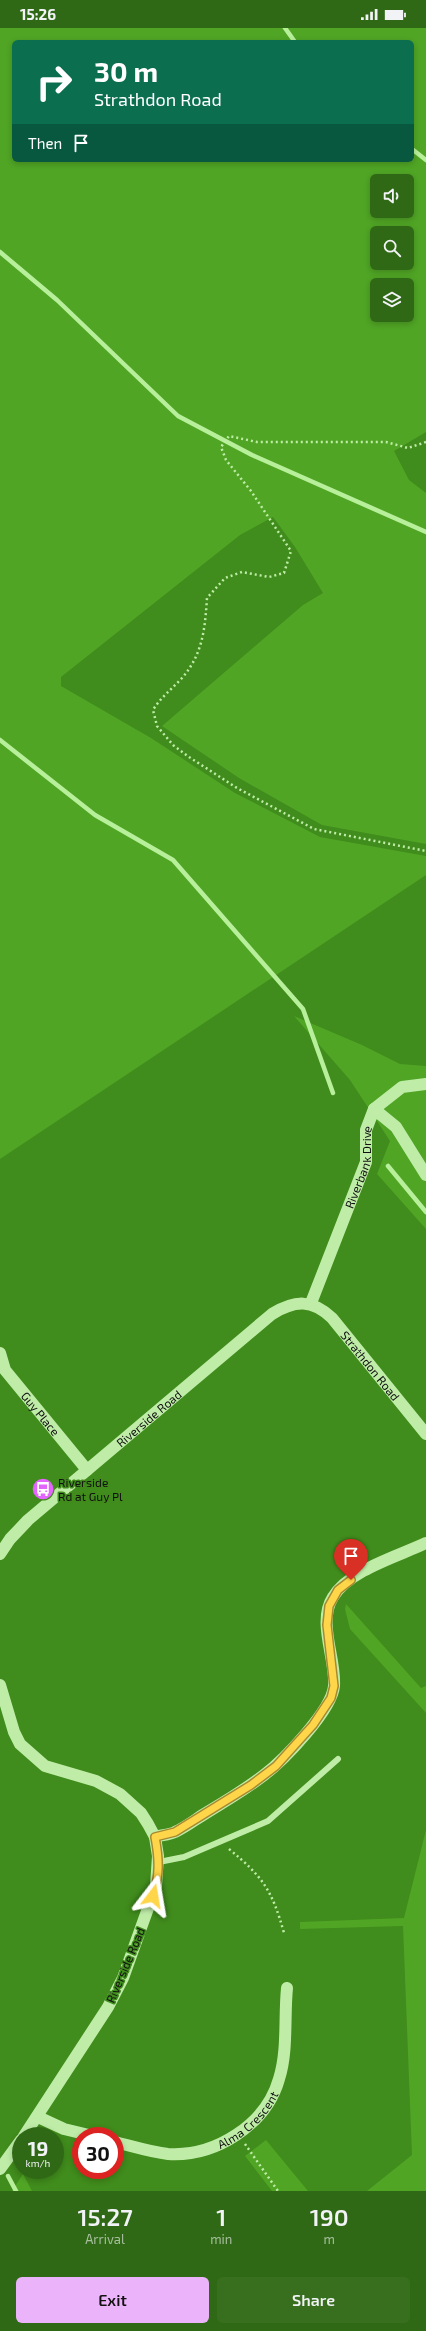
<!DOCTYPE html>
<html lang="en">
<head>
<meta charset="utf-8">
<style>
	:root { --surface:#306915; --page:#386f1e; --text:#f1f3f6; --muted:#a8bfa0; --accent:#ebb3fa }
	body { margin:0; font-family:"Exo 2",sans-serif; background:var(--page); color:var(--text); height:100vh; display:flex; flex-direction:column; font-size:15px; white-space:nowrap }
	* { box-sizing:border-box; margin:0 }
	p { font-size:13px; color:var(--muted) }
	.icon { flex:none; width:22px; height:22px; fill:none; stroke:currentColor; stroke-width:2; stroke-linecap:round; stroke-linejoin:round }
	.map { position:relative; height:2163px; overflow:hidden }
	.panel { display:flex; flex-direction:column; background:var(--surface); flex:1 }
	.panel>* { flex:none }
	.guide { position:absolute; left:12px; top:12px; width:402px; height:122px; border-radius:6px; box-shadow:0 2px 6px #0003; background:#0b6e4f; color:#fff; overflow:hidden }
	.fabs { position:absolute; left:370px; top:146px; display:grid; gap:8px }
	.fabs a { display:grid; place-items:center; width:44px; height:44px; border-radius:6px; background:var(--surface); box-shadow:0 2px 6px #0003; font-size:20px }
	.speed { position:absolute; left:12px; top:2099px; display:flex; gap:8px; font-size:20px; font-weight:700; text-align:center }
	.speed>* { display:grid; place-content:center; width:52px; height:52px; border-radius:50%; background:var(--surface); box-shadow:0 2px 6px #0003; line-height:1 }
	.speed small { font-size:10px; font-weight:400 }
	.speed .limit { border:6px solid #d22; background:#fff; color:#111 }
	.pin { position:absolute; display:grid; place-items:center; width:34px; height:34px; color:#fff; margin:-41px -17px; border-radius:50% 50% 50% 0; rotate:-45deg; box-shadow:0 0 4px #0007 }
	.pin .icon { rotate:45deg }
	.me { position:absolute; width:44px; margin:-22px; rotate:14deg; stroke-linejoin:round; filter:drop-shadow(0 0 3px #0008) }
	.turn { display:flex; align-items:center; gap:14px; height:84px; padding:0 16px; font-size:18px }
	.turn .icon { width:52px; height:52px; stroke-width:2.5 }
	.turn b { display:block; font-size:28px; line-height:34px }
	.then { display:flex; align-items:center; height:38px; padding:0 16px; background:#0003; gap:8px; font-size:15px }
	.eta { display:flex; justify-content:space-evenly; align-items:center; height:68px; text-align:center }
	.eta b { font-size:24px; font-weight:600; line-height:28px }
	.cta { display:flex; gap:8px; margin-top:auto; padding:8px 16px }
	.cta a { flex:1; height:46px; border-radius:6px; background:var(--accent); color:#111; font-size:16px; font-weight:600; line-height:46px; text-align:center }
	.cta a+a { background:var(--page); color:var(--text) }
	.status { display:flex; justify-content:space-between; align-items:center; height:28px; padding:0 20px; background:var(--surface); direction:ltr }
	.status svg { height:11px; fill:currentColor }
	.map>svg:first-child { display:block }
</style>
</head>
<body>
<div class="status"><b>15:26</b><svg viewBox="0 0 49 12"><path d="M0 12V9h3v3zM5 12V6h3v6zM10 12V3h3v9zM15 12V0h3v12zM26 1h20v11H26zM47 4h2v5h-2z"/></svg></div>
<div class="map">
<svg width="426" height="2163" viewBox="0 0 426 2163">
	<rect width="100%" height="100%" fill="#408c1c"/>
	<path fill="#50a525" fill-rule="evenodd" d="M0 0H426V404L394 423 409 452 426 465V816L322 797 239 750 162 698 303 577 323 565 295 519 273 489 240 507 61 649V658L151 710 235 765 320 809 426 828V847L0 1131ZM14 14H412V132H14ZM377 153H407V183H377ZM377 205H407V235H377ZM377 257H407V287H377Z
		M294 988 362 1017 400 1036 426 1038V1201L377 1146 390 1113 350 1052Z
		M346 1576 421 1660 426 1658V1685L350 1601 345 1581Z
		M426 1802V2163H367L412 2127 403 1898 300 1901V1894L404 1890Z
		M266 2112 308 2163H272L245 2128Z
		M23 2146 32 2163H12Z"/>
	<g fill="none" stroke-linecap="round" stroke-linejoin="round">
		<path stroke="#b8ef9b" stroke-width="4.5" d="M285 0 295 14
			M412 121 426 132
			M0 224 57 272 178 388 252 427 426 504
			M0 712 95 787 173 832 303 981 333 1065
			M388 1138 426 1184
			M8 2148 16 2163"/>
		<path stroke="#bfeda8" stroke-width="2.5" stroke-dasharray="2 3" stroke-linecap="butt" d="M426 414 408 420 386 414H257L229 408 221 419 226 432 251 463 291 523 284 545 269 549 242 544 225 550 207 570C205 600 203 626 182 650 172 661 161 669 153 682L157 698 173 717 189 729 237 760 314 801 426 823
			M229 1821C263 1849 272 1862 284 1905
			M245 2116 278 2163"/>
		<path stroke="#bfeda8" stroke-width="6" d="M159 1834 184 1829 268 1793 338 1731"/>
		<g stroke="#bfeda8" stroke-width="12">
			<path d="M374 1081 402 1059 426 1056"/>
			<path id="s1" d="M311 1275 366 1134V1102L374 1081 396 1099 426 1147"/>
			<path id="s2" d="M0 1325 5 1342 87 1442"/>
			<path id="s3" d="M0 1526 10 1511 28 1492 272 1286C295 1272 312 1271 332 1290L426 1406"/>
			<path d="M0 1657 14 1704 20 1716 45 1738 96 1753 120 1766 141 1785 148 1796 155 1809 158 1828 156 1858 123 1950 108 1979 24 2108"/>
			<path d="M155 1809C161 1807 169 1807 175 1804 186 1799 196 1791 206 1785 226 1773 246 1761 264 1747 284 1732 332 1682 334 1658 336 1630 317 1594 333 1569 349 1542 399 1528 426 1515"/>
			<path d="M38 2089 64 2101 93 2108"/>
			<path id="s4" d="M115 2114C132 2118 150 2124 168 2126 215 2129 266 2097 279 2051 288 2023 284 1990 287 1960"/>
			<path d="M0 2141 21 2112"/>
		</g>
	</g>
	<g fill="none" stroke-linecap="round" stroke-linejoin="round">
		<g stroke="#a68a30" stroke-width="10">
			<path id="route" d="M153 1868C160 1847 159 1830 155 1809L175 1804 251 1757 276 1738 313 1697 331 1670 334 1658 327 1597 329 1578 338 1562 351 1552"/>
		</g>
		<use href="#route" stroke="#ffd54a" stroke-width="7"/>
	</g>
	<defs>
		<g id="bus-disc" transform="scale(1.15)"><circle r="9.5" fill="#e365fe" stroke="#408c1c"/><path d="M-5-6H5V4H4V6H2V4H-2V6H-4V4H-5ZM-3.5-4V0h7V-4ZM-3.5 1.2v1.5H-2V1.2ZM2 1.2v1.5H3.5V1.2Z" fill="#fff"/></g>
	</defs>
	<g fill-rule="evenodd">
		<use href="#bus-disc" x="43" y="1461"/>
	</g>
	<g text-anchor="middle" dominant-baseline="central" stroke-width="3" stroke-linejoin="round" paint-order="stroke">
		<g font-size="12" fill="#111" stroke="#408c1c">
			<text stroke="none"><textPath href="#s1" startOffset="145">Riverbank Drive</textPath></text>
			<text stroke="none"><textPath href="#s3" startOffset="491">Strathdon Road</textPath></text>
			<text stroke="none"><textPath href="#s2" startOffset="74">Guy Place</textPath></text>
			<text stroke="none"><textPath href="#s3" startOffset="202">Riverside Road</textPath></text>
			<text transform="translate(125 1937) rotate(-67)">Riverside Road</text>
			<text stroke="none"><textPath href="#s4" startOffset="145">Alma Crescent</textPath></text>
		</g>
		<g font-size="12" fill="#111" stroke="#408c1c" text-anchor="start">
			<text x="58" y="1454">Riverside<tspan x="58" dy="14">Rd at Guy Pl</tspan></text>
		</g>
	</g>
</svg>
<div class="fabs">
<a><svg class="icon" aria-label="sound" viewBox="0 0 24 24"><path d="M4 9h4l5-4v14l-5-4H4zM17 9q2 3 0 6"/></svg></a>
<a><svg class="icon" aria-label="search" viewBox="0 0 24 24"><circle cx="10" cy="10" r="6"/><path d="M15 15l6 6"/></svg></a>
<a><svg class="icon" aria-label="layers" viewBox="0 0 24 24"><path d="M12 4l9 5-9 5-9-5zM3 14l9 5 9-5"/></svg></a>
</div>
<div class="speed"><div>19<small>km/h</small></div><div class="limit">30</div></div>
<div class="pin" style="left:351px;top:1552px;background:#d93025"><svg class="icon" aria-label="arrive" viewBox="0 0 24 24"><path d="M6 21V4h12l-3 4 3 4H6"/></svg></div>
<svg class="me" style="left:153px;top:1868px" viewBox="-20 -20 40 40"><path d="M0-17L14 15 0 8-14 15z" fill="#ffd54a" stroke="#fff" stroke-width="4"/></svg>
<div class="guide">
<div class="turn"><svg class="icon" aria-label="right" viewBox="0 0 24 24"><path d="M7 20v-9h11M14 6l5 5-5 5"/></svg><div><b>30 m</b>Strathdon Road</div></div>
<div class="then">Then<svg class="icon" aria-label="arrive" viewBox="0 0 24 24"><path d="M6 21V4h12l-3 4 3 4H6"/></svg></div>
</div>
</div>
<section class="panel">
<div class="eta">
<div><b>15:27</b><p>Arrival</p></div>
<div><b>1</b><p>min</p></div>
<div><b>190</b><p>m</p></div>
</div>
<div class="cta"><a>Exit</a><a>Share</a></div>
</section>
</body>
</html>
